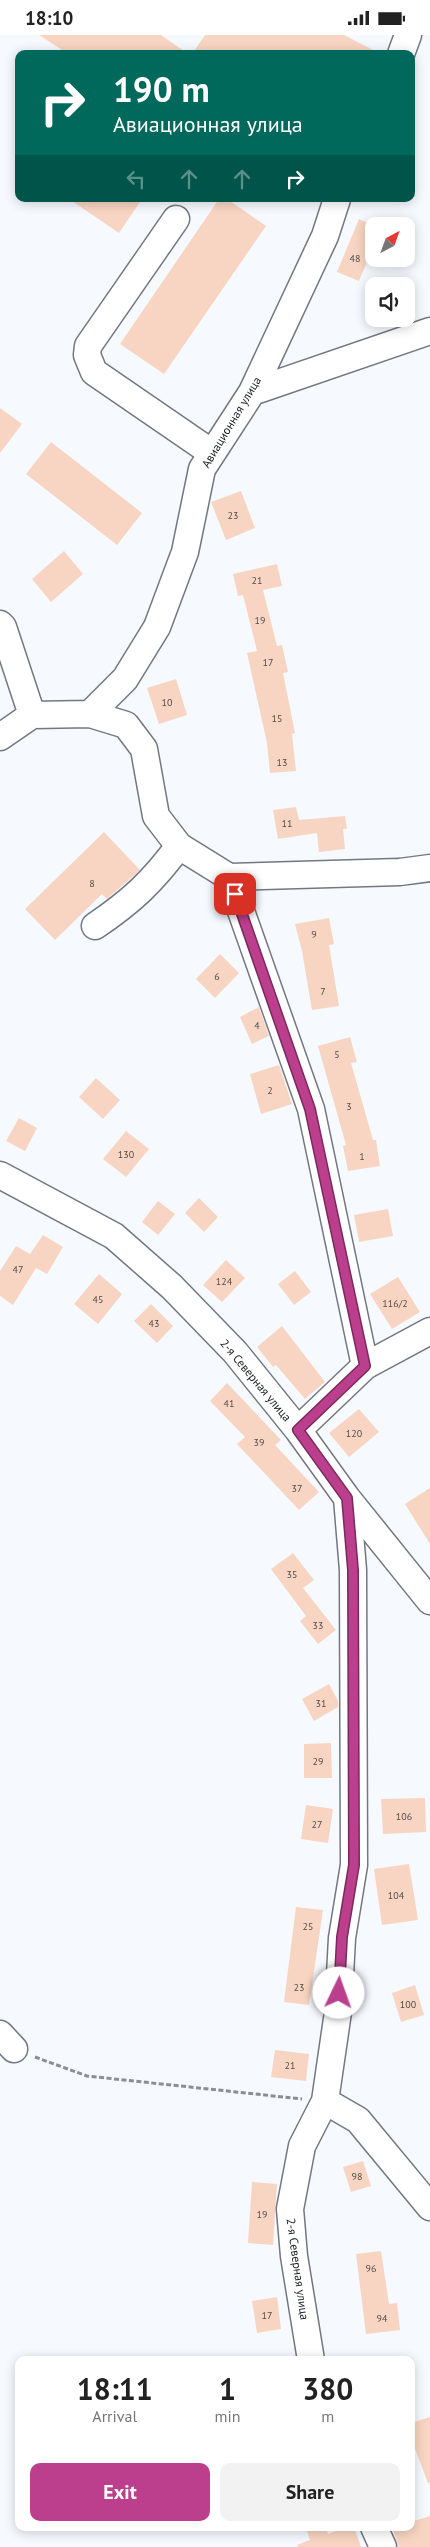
<!DOCTYPE html>
<html lang="en">
<head>
<meta charset="utf-8">
<style>
	:root { --surface:#fff; --page:#f2f2f2; --text:#222; --muted:#767676; --accent:#bc3f8e }
	body { margin:0; font-family:"PT Sans",sans-serif; background:var(--page); color:var(--text); height:100vh; display:flex; flex-direction:column; font-size:19px; white-space:nowrap }
	* { box-sizing:border-box; margin:0 }
	p { font-size:16px; color:var(--muted) }
	.icon { flex:none; width:28px; height:28px; fill:none; stroke:currentColor; stroke-width:2; stroke-linecap:round; stroke-linejoin:round }
	.map { position:relative; flex:1; overflow:hidden }
	.panel { position:absolute; left:15px; top:2321px; width:400px; height:175px; display:flex; flex-direction:column; background:var(--surface); border-radius:10px; box-shadow:0 2px 12px #0003 }
	.panel>* { flex:none }
	.guide { position:absolute; left:15px; top:15px; width:400px; height:152px; border-radius:10px; box-shadow:0 2px 12px #0003; background:#00695c; color:#fff; overflow:hidden }
	.needle { width:32px; rotate:41deg }
	.fabs { position:absolute; left:365px; top:182px; display:grid; gap:10px }
	.fabs a { display:grid; place-items:center; width:50px; height:50px; border-radius:10px; background:var(--surface); box-shadow:0 2px 12px #0003; font-size:25px }
	.pin { position:absolute; display:grid; place-items:center; width:42px; height:42px; color:#fff; margin:-21px; border-radius:10px; box-shadow:0 2px 8px #0006 }
	.me { position:absolute; width:55px; margin:-28px; rotate:3deg; stroke-linejoin:round; filter:drop-shadow(0 0 4px #0008) }
	.turn { display:flex; align-items:center; gap:18px; height:105px; padding:0 15px; font-size:22px }
	.turn .icon { width:65px; height:65px; stroke-width:2.5 }
	.turn b { display:block; font-size:35px; line-height:42px }
	.lanes { display:flex; align-items:center; height:48px; padding:0 15px; background:#0003; justify-content:center; gap:25px; direction:ltr }
	.lanes .off { opacity:.35 }
	.eta { display:flex; justify-content:space-evenly; align-items:center; height:85px; text-align:center }
	.eta b { font-size:30px; font-weight:800; line-height:35px }
	.primary-button { display:flex; gap:10px; margin-top:auto; padding:10px 15px }
	.primary-button a { flex:1; height:58px; border-radius:10px; background:var(--accent); color:#fff; font-size:20px; font-weight:800; line-height:58px; text-align:center }
	.primary-button a+a { background:var(--page); color:var(--text) }
	.status { display:flex; justify-content:space-between; align-items:center; height:35px; padding:0 25px; background:var(--surface); direction:ltr }
	.status svg { height:14px; fill:currentColor }
	.map>svg:first-child { display:block }
</style>
</head>
<body>
<div class="status"><b>18:10</b><svg viewBox="0 0 49 12"><path d="M0 12V9h3v3zM5 12V6h3v6zM10 12V3h3v9zM15 12V0h3v12zM26 1h20v11H26zM47 4h2v5h-2z"/></svg></div>
<div class="map">
<svg width="430" height="2512" viewBox="0 0 430 2512">
	<rect width="100%" height="100%" fill="#f6f9fe"/>
	<path fill="#f8d5c2" d="M39 0H161L188 19H68Z
		M205 0H344L381 19H192Z
		M69 164H142L119 198Z
		M219 164H227L266 191 164 339 120 309Z
		M359 184 374 191V210L359 246 337 237Z
		M0 373 22 389 0 418Z
		M51 407 142 478 117 510 26 439Z
		M241 456 255 493 226 505 211 467Z
		M64 516 83 539 51 567 32 544Z
		M277 529 282 551 263 555 277 611 282 610 288 637 283 638 295 698 292 699 296 736 270 738 267 708 247 618 257 616 243 560 238 561 233 539Z
		M176 644 187 680 159 689 147 653Z
		M296 772 299 785 345 781 347 794H343L345 814 319 817 317 798 278 804 273 775Z
		M104 797 140 835 107 864 102 859 55 905 25 874Z
		M329 883 334 909 329 910 339 971 312 975 302 916 295 889Z
		M220 919 239 938 215 963 196 944Z
		M259 972 269 1001 252 1009 240 982Z
		M350 1002 357 1027 351 1028 373 1105H376L380 1131 348 1136 343 1111 346 1110 318 1011Z
		M279 1030 292 1069 261 1079 250 1039Z
		M96 1043 120 1065 103 1084 79 1062Z
		M19 1083 37 1093 25 1116 6 1106Z
		M126 1096 149 1114 126 1142 103 1124Z
		M199 1163 218 1182 204 1197 185 1178Z
		M158 1166 175 1179 158 1200 142 1187Z
		M388 1174 393 1201 359 1207 354 1180Z
		M43 1200 63 1212 47 1239 36 1233 13 1270 0 1261V1236L16 1211 30 1219Z
		M226 1225 245 1243 222 1267 203 1250Z
		M295 1236 311 1257 294 1270 278 1249Z
		M99 1239 122 1259 98 1289 74 1269Z
		M398 1242 420 1277 392 1294 370 1259Z
		M151 1269 173 1291 157 1308 134 1286Z
		M282 1291 325 1347 305 1364 276 1330 273 1332 257 1312Z
		M227 1348 281 1405 275 1410 319 1457 299 1475 237 1409 245 1402 210 1366Z
		M359 1374 379 1397 349 1422 329 1398Z
		M430 1453V1509L405 1469Z
		M293 1518 314 1545 303 1553 336 1595 318 1609 300 1586 306 1581 271 1534Z
		M329 1649 338 1666V1672L314 1686 302 1664Z
		M331 1708 332 1743H304V1709Z
		M425 1763 426 1797 383 1799 381 1764Z
		M306 1770 333 1774 328 1808 301 1804Z
		M409 1829 418 1885 382 1890 374 1834Z
		M296 1872 323 1875 309 1970 284 1967Z
		M415 1950 424 1980 401 1987 392 1958Z
		M275 2015 309 2019 306 2046 271 2042Z
		M363 2126 371 2151 351 2157 343 2132Z
		M252 2147 277 2149 273 2210 248 2208Z
		M381 2216 389 2269 397 2268 400 2295 366 2299 356 2219Z
		M277 2262 281 2294 257 2298 252 2266Z
		M430 2382V2448H428L411 2403V2388Z
		M430 2481V2512H399L392 2492H411V2487Z
		M306 2492H326L328 2499 346 2492H354L361 2512H298L297 2510 310 2505Z"/>
	<g fill="none" stroke-linecap="round" stroke-linejoin="round">
		<g stroke="#727881" stroke-width="29">
			<path id="minor" d="M401 19 408 0
				M176 184 88 311 87 320 94 337 212 418
				M252 357 430 296
				M0 589 3 592 32 680
				M90 679 126 690 144 714 156 781 179 811 229 842 400 837 430 833
				M0 702 32 680 90 679 125 644 157 592 185 517 202 434 252 357 325 201 337 164
				M229 842 311 1074 365 1331 298 1395
				M95 891C132 866 152 847 179 811
				M0 1140 114 1201 172 1252 235 1317 298 1395 347 1463 353 1535 354 1830 342 1903 338 1977 325 2066 302 2111 290 2174 294 2221 311 2325
				M365 1331 430 1296
				M347 1463 430 1566
				M0 1999 14 2014
				M325 2066 358 2085 430 2172
				M374 2492 383 2512"/>
		</g>
		<path stroke="#8a8d91" stroke-width="3" stroke-dasharray="5 2.5" stroke-linecap="butt" d="M35 2022 87 2041 302 2064"/>
		<use href="#minor" stroke="#fff" stroke-width="26"/>
	</g>
	<g fill="none" stroke-linecap="round" stroke-linejoin="round">
		<g stroke="#7a295c" stroke-width="12">
			<path id="route" d="M235 859 310 1074 365 1331 298 1395 347 1463 353 1535 354 1830 342 1902 339 1958"/>
		</g>
		<use href="#route" stroke="#bc3f8e" stroke-width="9"/>
	</g>
	<g text-anchor="middle" dominant-baseline="central" stroke-width="4" stroke-linejoin="round" paint-order="stroke">
		<g font-size="10" fill="#524c49">
			<text x="355" y="223">48</text>
			<text x="233" y="480">23</text>
			<text x="257" y="545">21</text>
			<text x="260" y="585">19</text>
			<text x="268" y="627">17</text>
			<text x="167" y="667">10</text>
			<text x="277" y="683">15</text>
			<text x="282" y="727">13</text>
			<text x="287" y="788">11</text>
			<text x="92" y="848">8</text>
			<text x="314" y="899">9</text>
			<text x="217" y="941">6</text>
			<text x="323" y="956">7</text>
			<text x="257" y="990">4</text>
			<text x="337" y="1019">5</text>
			<text x="270" y="1055">2</text>
			<text x="349" y="1071">3</text>
			<text x="126" y="1119">130</text>
			<text x="362" y="1121">1</text>
			<text x="18" y="1234">47</text>
			<text x="224" y="1246">124</text>
			<text x="98" y="1264">45</text>
			<text x="395" y="1268">116/2</text>
			<text x="154" y="1288">43</text>
			<text x="229" y="1368">41</text>
			<text x="354" y="1398">120</text>
			<text x="259" y="1407">39</text>
			<text x="297" y="1453">37</text>
			<text x="292" y="1539">35</text>
			<text x="318" y="1590">33</text>
			<text x="321" y="1668">31</text>
			<text x="318" y="1726">29</text>
			<text x="404" y="1781">106</text>
			<text x="317" y="1789">27</text>
			<text x="396" y="1860">104</text>
			<text x="308" y="1891">25</text>
			<text x="299" y="1952">23</text>
			<text x="408" y="1969">100</text>
			<text x="290" y="2030">21</text>
			<text x="357" y="2141">98</text>
			<text x="262" y="2179">19</text>
			<text x="371" y="2233">96</text>
			<text x="267" y="2280">17</text>
			<text x="382" y="2283">94</text>
		</g>
		<g font-size="12" fill="#1b1e21" stroke="#fff">
			<text transform="translate(231 387) rotate(-59)">Авиационная улица</text>
			<text transform="translate(256 1345) rotate(50)">2-я Северная улица</text>
			<text transform="translate(298 2234) rotate(82)">2-я Северная улица</text>
		</g>
	</g>
</svg>
<div class="fabs">
<a><svg class="needle" viewBox="-14 -14 28 28"><path d="M0-13l5 13h-10z" fill="#e53935"/><path d="M0 13l5-13h-10z" fill="#767676"/></svg></a>
<a><svg class="icon" aria-label="sound" viewBox="0 0 24 24"><path d="M4 9h4l5-4v14l-5-4H4zM17 9q2 3 0 6"/></svg></a>
</div>
<div class="pin" style="left:235px;top:859px;background:#d93025"><svg class="icon" aria-label="arrive" viewBox="0 0 24 24"><path d="M6 21V4h12l-3 4 3 4H6"/></svg></div>
<svg class="me" style="left:339px;top:1958px" viewBox="-20 -20 40 40"><circle r="19" fill="#fff"/><path d="M0-13L10 11 0 6-10 11z" fill="#bc3f8e"/></svg>
<div class="guide">
<div class="turn"><svg class="icon" aria-label="right" viewBox="0 0 24 24"><path d="M7 20v-9h11M14 6l5 5-5 5"/></svg><div><b>190 m</b>Авиационная улица</div></div>
<div class="lanes"><svg class="icon off" aria-label="left" viewBox="0 0 24 24"><path d="M17 20v-9H6M10 6l-5 5 5 5"/></svg><svg class="icon off" aria-label="ahead" viewBox="0 0 24 24"><path d="M12 20V5M6 11l6-6 6 6"/></svg><svg class="icon off" aria-label="ahead" viewBox="0 0 24 24"><path d="M12 20V5M6 11l6-6 6 6"/></svg><svg class="icon" aria-label="right" viewBox="0 0 24 24"><path d="M7 20v-9h11M14 6l5 5-5 5"/></svg></div>
</div>
<section class="panel">
<div class="eta">
<div><b>18:11</b><p>Arrival</p></div>
<div><b>1</b><p>min</p></div>
<div><b>380</b><p>m</p></div>
</div>
<div class="primary-button"><a>Exit</a><a>Share</a></div>
</section>
</div>
</body>
</html>
